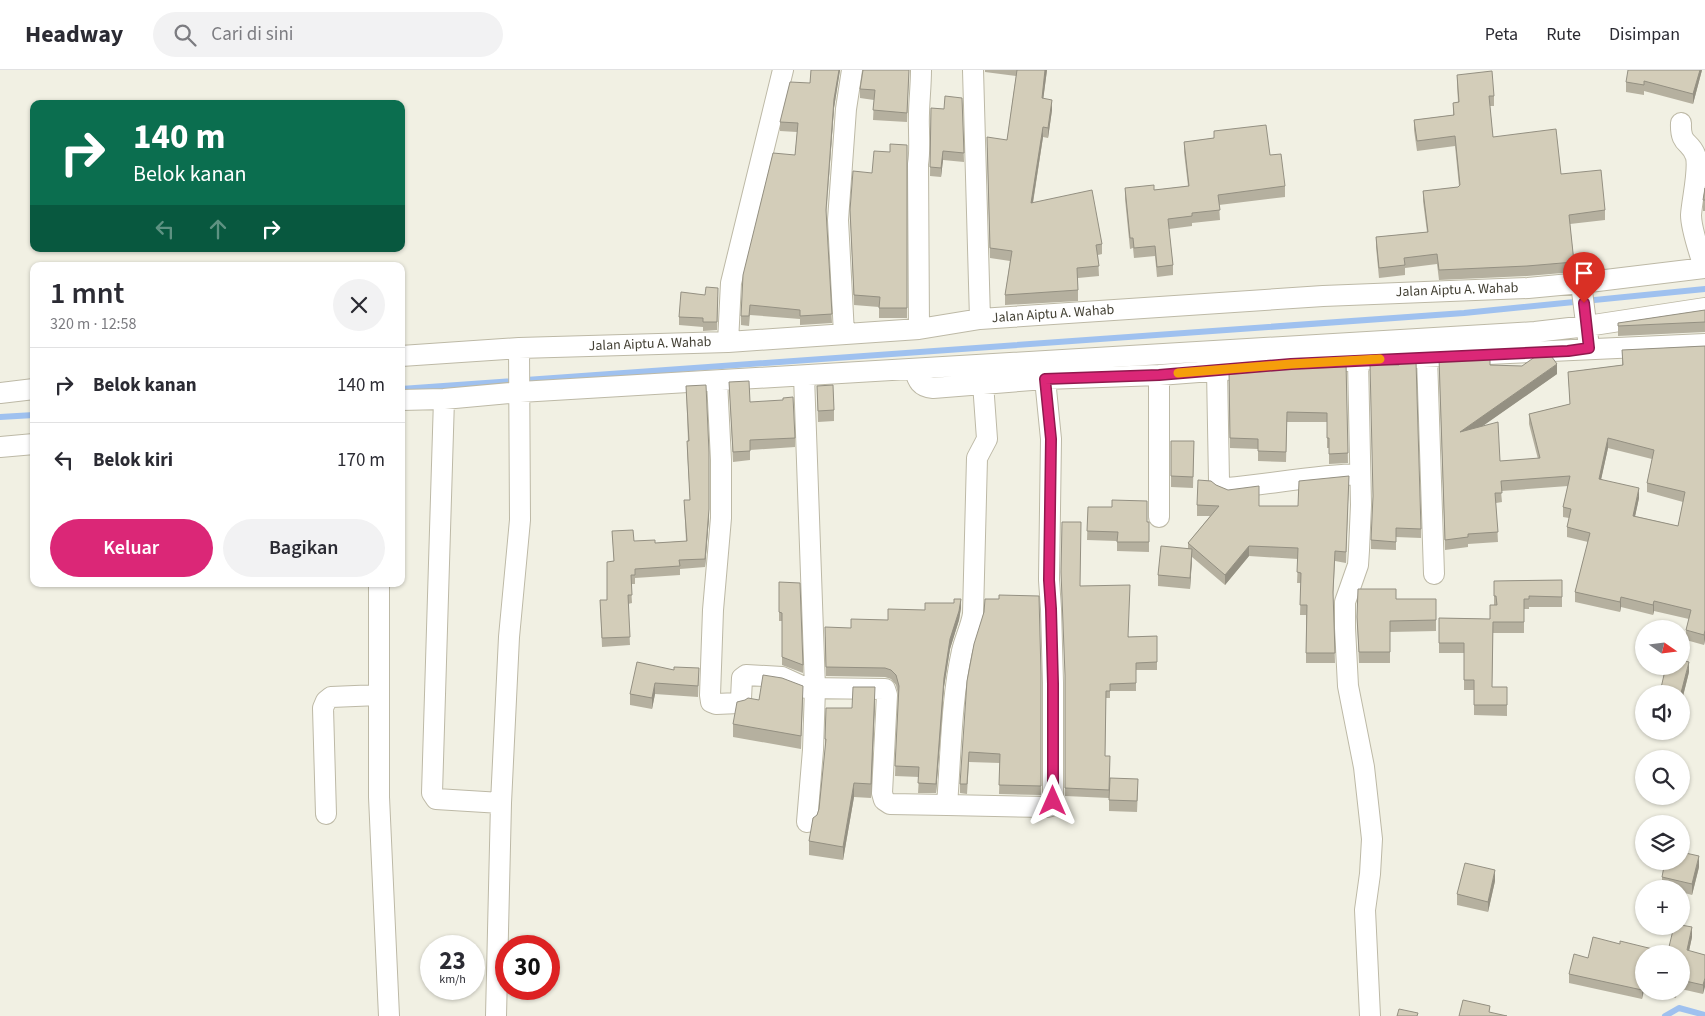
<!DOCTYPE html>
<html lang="id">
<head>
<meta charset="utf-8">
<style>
	:root { --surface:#fff; --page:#f2f2f3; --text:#2b2b33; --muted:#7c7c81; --line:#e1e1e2; --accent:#db2777 }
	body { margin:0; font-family:"Source Sans 3",sans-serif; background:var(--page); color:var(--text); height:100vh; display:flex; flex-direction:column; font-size:19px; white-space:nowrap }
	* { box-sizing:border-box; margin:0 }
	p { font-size:16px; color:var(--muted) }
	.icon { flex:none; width:28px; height:28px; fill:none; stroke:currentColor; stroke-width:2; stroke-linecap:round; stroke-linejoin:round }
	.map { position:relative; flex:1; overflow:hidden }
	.drawer { position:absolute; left:30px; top:192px; width:375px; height:325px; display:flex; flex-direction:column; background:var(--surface); border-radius:10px; box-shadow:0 1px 4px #0004 }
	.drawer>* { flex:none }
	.hud { position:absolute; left:30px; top:30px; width:375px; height:152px; border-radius:10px; box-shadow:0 1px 4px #0004; background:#0b6e4f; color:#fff; overflow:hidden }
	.needle { width:32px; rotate:104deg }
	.controls { position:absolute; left:1635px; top:550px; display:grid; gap:10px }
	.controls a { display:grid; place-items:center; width:55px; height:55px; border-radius:50%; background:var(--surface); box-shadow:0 1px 4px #0004; font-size:25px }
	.speed { position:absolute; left:420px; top:865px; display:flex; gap:10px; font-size:25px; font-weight:700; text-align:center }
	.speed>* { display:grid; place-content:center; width:65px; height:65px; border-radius:50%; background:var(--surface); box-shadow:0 1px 4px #0004; line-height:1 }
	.speed small { font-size:12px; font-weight:400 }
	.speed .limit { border:8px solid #d22; background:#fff; color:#111 }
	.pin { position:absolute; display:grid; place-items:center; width:42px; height:42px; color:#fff; margin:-51px -21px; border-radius:50% 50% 50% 0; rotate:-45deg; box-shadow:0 0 5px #0007 }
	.pin .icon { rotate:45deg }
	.me { position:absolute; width:55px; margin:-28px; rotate:0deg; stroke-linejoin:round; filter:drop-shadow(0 0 4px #0008) }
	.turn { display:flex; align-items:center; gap:18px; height:105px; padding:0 20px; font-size:22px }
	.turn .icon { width:65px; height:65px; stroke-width:2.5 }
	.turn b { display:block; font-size:35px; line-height:42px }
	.lanes { display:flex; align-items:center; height:48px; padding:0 20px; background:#0003; justify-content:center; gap:25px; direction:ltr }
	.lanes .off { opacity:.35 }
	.round { display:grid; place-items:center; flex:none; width:52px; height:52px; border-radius:26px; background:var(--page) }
	.head { display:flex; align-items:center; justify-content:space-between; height:85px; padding:0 20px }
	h1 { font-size:30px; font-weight:600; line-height:38px }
	.primary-button { display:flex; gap:10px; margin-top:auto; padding:10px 20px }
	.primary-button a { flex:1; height:58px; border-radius:30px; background:var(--accent); color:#fff; font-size:20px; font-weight:600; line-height:58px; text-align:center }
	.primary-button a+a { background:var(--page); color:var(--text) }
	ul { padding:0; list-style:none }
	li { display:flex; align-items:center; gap:15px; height:75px; padding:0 20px; border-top:1px solid var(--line) }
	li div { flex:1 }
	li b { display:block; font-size:19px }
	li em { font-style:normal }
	header { display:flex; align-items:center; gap:30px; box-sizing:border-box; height:70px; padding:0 25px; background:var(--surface); border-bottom:1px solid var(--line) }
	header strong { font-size:24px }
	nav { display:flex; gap:28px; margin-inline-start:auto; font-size:18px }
	.search { width:350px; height:45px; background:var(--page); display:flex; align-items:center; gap:12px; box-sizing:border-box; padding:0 18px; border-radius:28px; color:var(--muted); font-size:19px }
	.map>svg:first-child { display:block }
</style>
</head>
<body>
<header>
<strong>Headway</strong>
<div class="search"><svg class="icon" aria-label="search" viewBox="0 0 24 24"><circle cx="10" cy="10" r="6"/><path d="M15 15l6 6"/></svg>Cari di sini</div>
<nav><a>Peta</a><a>Rute</a><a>Disimpan</a></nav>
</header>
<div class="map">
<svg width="1705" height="946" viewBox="0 0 1705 946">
	<rect width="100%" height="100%" fill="#f1f0e3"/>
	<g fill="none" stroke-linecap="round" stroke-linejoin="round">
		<path stroke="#9fc1ef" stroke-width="6" d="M401 319 1464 243 1705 219
			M0 347 34 345
			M1665 946 1679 938 1705 945"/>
		<g stroke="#bdb9a6" stroke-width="22">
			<path id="minor" d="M973 0 980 249
				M1681 53C1680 77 1691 70 1696 87 1699 101 1692 130 1691 145 1691 160 1700 183 1704 198
				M1581 213 1588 269
				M919 259 918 94C920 82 919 71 919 59 918 39 921 20 921 0
				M844 264 838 150 846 39 852 0
				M728 272 731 213 783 0
				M401 286 519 278 728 272 919 259 980 249 1323 226 1528 218 1581 213 1705 198
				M1427 287 1434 504
				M1358 290 1361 435 1359 480 1358 495 1345 532V558L1348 616 1364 697 1372 769 1370 804 1365 840 1370 946
				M914 299C918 311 920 317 933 318L1045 309 1159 305 1358 290 1705 274
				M1217 300 1219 411 1221 415 1227 418C1272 414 1315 405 1360 404
				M1159 305V447
				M804 306 815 618 813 680 807 752
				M717 311 721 390V448L713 540 710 625 711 632 716 634 739 633 741 629 742 608 746 605 782 607 806 618 885 619 887 625 882 723 884 730 890 734 947 735C951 684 951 631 962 581 965 568 971 557 973 544L977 388 987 369 983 313
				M0 323 34 319
				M444 329 432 723 436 729 501 733
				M401 330 444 329 520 322 1535 262 1587 256 1705 238
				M0 377 34 374
				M379 514V727L389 946
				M947 735 1047 737 1051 736 1053 731V613L1051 539 1049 510 1051 369 1045 309
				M326 744 323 638 326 631 331 627 379 625
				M496 946 501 733 509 567 520 450 519 278"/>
		</g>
		<use href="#minor" stroke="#fff" stroke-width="20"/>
	</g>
	<path fill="#b5b09f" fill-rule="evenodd" d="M811 0H840L834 38 826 145 832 253 800 255V249L750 245 749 256 741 255V246L795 85 797 62 780 61V52L810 13Z
		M909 0 907 52 873 50 874 30 860 28V19Z
		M985 0H1047L1043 29 1052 40 1048 68 1043 67 1033 133 1102 174V184L1098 185 1099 206 1078 208V231L1005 235V225L1010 191 990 188 987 78 1007 70 1016 6 985 2Z
		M1702 0 1693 34 1644 21V25L1626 22V12Z
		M1457 5 1494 26V36H1490L1493 67 1561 104 1605 140V150L1570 154 1574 192V202L1527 206 1439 210 1437 194 1405 198V205L1379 208 1376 177V167L1427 162 1423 131V121L1458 117 1459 116 1455 76 1417 81 1414 60V50L1453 45V33L1458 32 1457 15Z
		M962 28 964 92 943 90 941 107 930 106 931 38 944 39Z
		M1214 61 1270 85 1285 116V127L1219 135 1220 150 1192 153V156L1169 159 1173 195V205L1157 207 1155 186 1134 188 1133 178 1130 179 1125 129V118L1154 120 1188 116 1184 82V72L1214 68Z
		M907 75V248H879V237L854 235 850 140 872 103Z
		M1705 118V141H1703V130Z
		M705 225 718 227 717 260 703 261V257L679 255V247Z
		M1705 240V262L1618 266V253Z
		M1705 276V569L1704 575 1686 570V560L1689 549 1654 541 1653 545 1621 537 1620 542 1575 532V522L1588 472 1567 467V457L1569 448 1563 447V437L1568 416 1501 421 1502 432 1496 433 1498 472 1468 474V477L1445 480 1439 298 1490 295 1557 304 1482 356 1500 391 1538 389 1529 354V344L1570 334 1568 302 1622 295V280ZM1608 378 1652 389 1647 413V422L1683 432 1678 456 1635 446 1639 428 1601 409Z
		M1346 293 1348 393 1329 394V378H1327V352H1287L1286 392 1258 391V379L1230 378 1229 302Z
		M1399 295 1421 459V468L1396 467V480L1371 479V470Z
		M729 312 750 332 795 368V377L750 380V390L733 392Z
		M686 316 709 447 705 497 680 499V505L635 508V514H631L632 533 628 534 630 575 602 577 600 530H607L614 491 612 461 634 471 655 473 686 471 684 430H690L687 380V371H688Z
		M817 316 834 340V351L818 352Z
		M1171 371H1194L1193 418 1171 417Z
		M1349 406 1346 493 1335 491 1333 528 1335 593H1306V545H1300L1301 513H1297L1298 489 1249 486 1225 515 1192 487 1190 519 1158 516V505L1188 479V473L1210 446H1197V435L1216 415 1259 436H1298Z
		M1088 437 1149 452V482L1117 481V471L1087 470Z
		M1562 510V537H1529V539H1524V563H1493L1492 617H1507V646L1474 645V620H1464V583H1439V548L1490 549 1494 535V511Z
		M779 512 803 595V603L782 595V551H779Z
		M1080 516 1129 567 1157 566V600H1136V621H1110V628H1106L1105 686H1110L1109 728 1065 726V613Z
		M1436 529V561L1390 562V593H1359L1357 547Z
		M961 538 959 550 950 579 944 617 936 723H918L919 707 895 706 898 624 896 615 891 609 885 607 826 606 825 567 851 558 888 550 925 540Z
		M984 542 1041 604V725L999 724 1000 693 969 692 967 724 960 723V714Z
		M699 598 698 627 655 624 652 639 630 635V624L674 600Z
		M1689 602 1681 634V624H1661V618Z
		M803 629 801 679 733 667V654L759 630Z
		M875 631 871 728 854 727 843 790 809 785V771L819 739 825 682V669L852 638Z
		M1138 719 1137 742 1109 741V730Z
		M1699 797 1692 825 1681 822V819H1666L1662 818V807Z
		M1495 811 1488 842 1457 835V824Z
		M1692 867 1689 881 1705 885 1703 924 1681 919V884H1644L1642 929 1569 913V904L1588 888 1620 874 1665 882Z
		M1647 921H1677L1676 928Z"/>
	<path fill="#949082" d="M839 0H840L834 38 826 149 834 29Z
		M1045 0H1047L1042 39V28Z
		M1700 0H1702L1693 34V24Z
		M1052 30V40L1048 68V58Z
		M1043 57V67L1031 144V133Z
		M943 81V90L941 107V98Z
		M1557 294V304L1460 372V362Z
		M1608 368V378L1599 419V409Z
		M1639 418V428L1633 456V446Z
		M709 439V447L705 497V489Z
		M1249 476V486L1225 515V505Z
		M1192 479V490L1190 519V508Z
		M1621 527V537L1620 542V532Z
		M961 529V538L959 550 950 579 944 617 936 723V714L944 608 950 569Z
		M1654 531V541L1653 545V535Z
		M1705 560V569L1704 575V565Z
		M1689 592V602L1681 634V623Z
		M655 613V624L652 639V628Z
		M875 617V631L871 728V714Z
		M854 713V727L843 790V777Z
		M1699 786V797L1692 825V814Z
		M1495 800V811L1488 842V832Z
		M1692 857V867L1687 890V880Z
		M1705 908V917L1703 924V915Z
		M1644 912V921L1642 929V920Z"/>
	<path fill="#d3cdb9" stroke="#949082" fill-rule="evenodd" d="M811 0H839L834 29 826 140 832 244 800 246V240L750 235 749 246H741L743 205 773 83 795 85 798 53 780 52 790 12 810 13Z
		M863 0H909L907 43 873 40 875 20 860 19Z
		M1017 0H1045L1042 28 1052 30 1048 58 1043 57 1031 133 1092 120 1102 174 1096 175 1099 196 1077 198 1078 220 1005 225 1012 181 990 178 987 67 1007 70Z
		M1628 0H1700L1693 24 1644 11V15L1626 12Z
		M1492 1 1494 26H1489L1493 67 1556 59 1561 104 1601 100 1605 140 1569 145 1574 192 1527 196 1439 200 1437 184 1404 188 1405 195 1379 198 1376 167 1428 162 1423 121 1458 117 1460 115 1455 66 1417 71 1414 50 1454 45 1453 33 1459 32 1457 5Z
		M945 26 962 28 964 83 943 81 941 98 930 97 931 38 944 39Z
		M1266 55 1270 85 1281 84 1285 116 1218 125 1220 140 1192 143V146L1168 149 1173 195 1157 197 1155 176 1134 178 1133 168H1130L1125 118 1154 115V120L1189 116 1184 72 1214 68V61Z
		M890 74 907 75V238H879L880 227 854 225 850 140 853 101 872 103 874 81 890 82Z
		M1705 118V130H1703Z
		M706 217 718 218 717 252H703V248L679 247 681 222 705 225Z
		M1705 240V252L1618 256V253Z
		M1705 276V560L1704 565 1686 560 1691 540 1654 531 1653 535 1621 527 1620 532 1575 522 1590 463 1567 457 1571 439 1563 437 1570 406 1501 411 1502 423H1495L1498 462 1468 464V467L1445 470 1439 288 1490 286V295L1522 296 1539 284 1549 283 1557 294 1460 362 1498 352 1500 391 1540 388 1529 344 1570 334 1568 302 1623 295 1622 280ZM1608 368 1654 380 1647 413 1685 422 1678 456 1633 446 1639 418 1599 409Z
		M1416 291 1421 459 1396 458V472L1371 470 1373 426 1370 294 1399 295V292Z
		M1346 293 1348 383 1329 384V368H1327V343L1287 342 1286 382 1258 381V369L1230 368 1229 302Z
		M749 311 750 332 783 330V328L793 327 795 368 750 370V381L733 382 729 312Z
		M706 315 709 382V439L705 489 679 490 680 496 635 499V505H631L632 525H628L630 567 602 568 600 530H607V492L614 491 612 461 633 460 634 471 655 470V473L687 471 684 430H690L687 371H689L686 316Z
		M833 315 834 340 818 341 817 316Z
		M1171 371H1194L1193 407 1171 406Z
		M1349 406 1346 482 1335 481 1333 522 1335 583H1306L1307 535H1300L1301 503 1297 502 1298 478 1249 476 1225 505 1188 473 1219 436 1197 435 1198 410 1211 411 1216 415 1228 420 1259 416V436H1298L1299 411Z
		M1112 430 1147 431V452H1149V472H1117L1118 462 1087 461 1088 437H1112Z
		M1062 452H1081L1080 516 1130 515 1128 567 1157 566V592L1136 593V613L1110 614V621H1106L1105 686H1110L1109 720 1065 718V605L1061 502Z
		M1161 476 1192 479 1190 508 1158 505Z
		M1562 510V527L1529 526V529H1524V552H1493L1492 617H1507V635H1474V610H1464V573H1439V548L1490 549V535H1497L1496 526H1494V511Z
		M779 512 800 513 803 595 782 587V543L779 542Z
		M1358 519H1396V529H1436V550L1390 551V582H1359L1357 547Z
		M999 525 1039 526 1041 604V716L999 715 1000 684 969 682 967 714H960L967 611 974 574 984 542 985 529H999Z
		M954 529H961L959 541 950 569 944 608 936 714 918 713 919 697 895 696 899 616 896 605 891 600 885 598 826 597 825 557 851 558V549L888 550V539L925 540V533H954Z
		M1681 590 1689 592 1681 623 1661 618 1666 596H1681Z
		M637 592 674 600V597L699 598 698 616 655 613 652 628 630 624Z
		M763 605 782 608 803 616 801 666 733 654 737 632 745 630 748 628 759 630Z
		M853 617H875L871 714 854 713 843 777 809 771 813 748 817 745 819 739 826 669H825L826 638H852Z
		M1110 708 1138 709 1137 731 1109 730Z
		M1681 782 1699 786 1692 814 1662 807 1665 791H1681Z
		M1465 793 1495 800 1488 832 1457 824Z
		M1681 855 1692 857 1687 880 1705 885V908L1703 915 1681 910V884H1644V912L1642 920 1569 904 1574 884 1588 888 1593 867 1620 874V871L1665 882V880L1668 881 1674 856H1681Z
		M1463 930 1490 936 1489 942 1507 946H1459Z
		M1399 939 1418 943 1417 946H1397Z"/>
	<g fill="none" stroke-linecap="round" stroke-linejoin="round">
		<g stroke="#8e194d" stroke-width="12">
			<path id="route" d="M1053 731V614L1051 539 1049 510 1051 369 1045 309 1159 305 1291 294 1568 281 1589 278 1584 233"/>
		</g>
		<use href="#route" stroke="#db2777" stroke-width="9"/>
		<path stroke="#f59e0b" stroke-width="9" d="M1178 303 1291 294 1380 289"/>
	</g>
	<g text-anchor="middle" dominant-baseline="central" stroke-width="5" stroke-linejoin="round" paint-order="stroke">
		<g font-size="14" fill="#434034" stroke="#fff">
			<text transform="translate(1457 220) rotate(-2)">Jalan Aiptu A. Wahab</text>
			<text transform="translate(1053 244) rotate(-4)">Jalan Aiptu A. Wahab</text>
			<text transform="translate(650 274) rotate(-2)">Jalan Aiptu A. Wahab</text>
		</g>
	</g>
</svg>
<div class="controls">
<a><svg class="needle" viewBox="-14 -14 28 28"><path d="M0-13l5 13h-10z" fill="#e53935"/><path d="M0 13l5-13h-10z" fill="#7c7c81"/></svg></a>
<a><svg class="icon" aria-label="sound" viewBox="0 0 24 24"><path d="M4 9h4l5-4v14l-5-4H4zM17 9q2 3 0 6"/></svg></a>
<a><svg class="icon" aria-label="search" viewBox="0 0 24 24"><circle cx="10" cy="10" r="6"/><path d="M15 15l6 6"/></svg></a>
<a><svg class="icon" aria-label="layers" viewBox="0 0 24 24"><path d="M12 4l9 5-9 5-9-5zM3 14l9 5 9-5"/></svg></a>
<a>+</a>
<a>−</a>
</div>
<div class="speed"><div>23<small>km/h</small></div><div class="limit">30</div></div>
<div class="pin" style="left:1584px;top:233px;background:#d93025"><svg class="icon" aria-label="arrive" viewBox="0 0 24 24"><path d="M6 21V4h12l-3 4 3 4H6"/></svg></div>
<svg class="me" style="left:1053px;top:731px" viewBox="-20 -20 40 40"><path d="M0-17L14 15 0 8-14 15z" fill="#db2777" stroke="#fff" stroke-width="4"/></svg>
<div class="hud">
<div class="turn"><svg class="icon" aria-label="right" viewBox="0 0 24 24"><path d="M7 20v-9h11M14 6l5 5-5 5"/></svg><div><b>140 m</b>Belok kanan</div></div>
<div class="lanes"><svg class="icon off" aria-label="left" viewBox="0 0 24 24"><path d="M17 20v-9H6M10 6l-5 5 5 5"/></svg><svg class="icon off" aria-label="ahead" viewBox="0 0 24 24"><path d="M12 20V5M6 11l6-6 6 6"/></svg><svg class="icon" aria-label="right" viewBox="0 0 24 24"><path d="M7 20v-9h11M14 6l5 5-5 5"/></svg></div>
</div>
<section class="drawer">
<div class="head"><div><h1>1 mnt</h1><p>320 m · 12:58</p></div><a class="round"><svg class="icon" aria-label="close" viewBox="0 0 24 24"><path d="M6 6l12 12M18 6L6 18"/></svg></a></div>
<ul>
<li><svg class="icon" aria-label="right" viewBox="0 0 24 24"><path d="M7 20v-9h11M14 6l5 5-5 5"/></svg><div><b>Belok kanan</b></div><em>140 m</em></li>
<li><svg class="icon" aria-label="left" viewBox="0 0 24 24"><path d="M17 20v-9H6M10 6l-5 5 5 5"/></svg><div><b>Belok kiri</b></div><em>170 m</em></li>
</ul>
<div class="primary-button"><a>Keluar</a><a>Bagikan</a></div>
</section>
</div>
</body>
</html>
